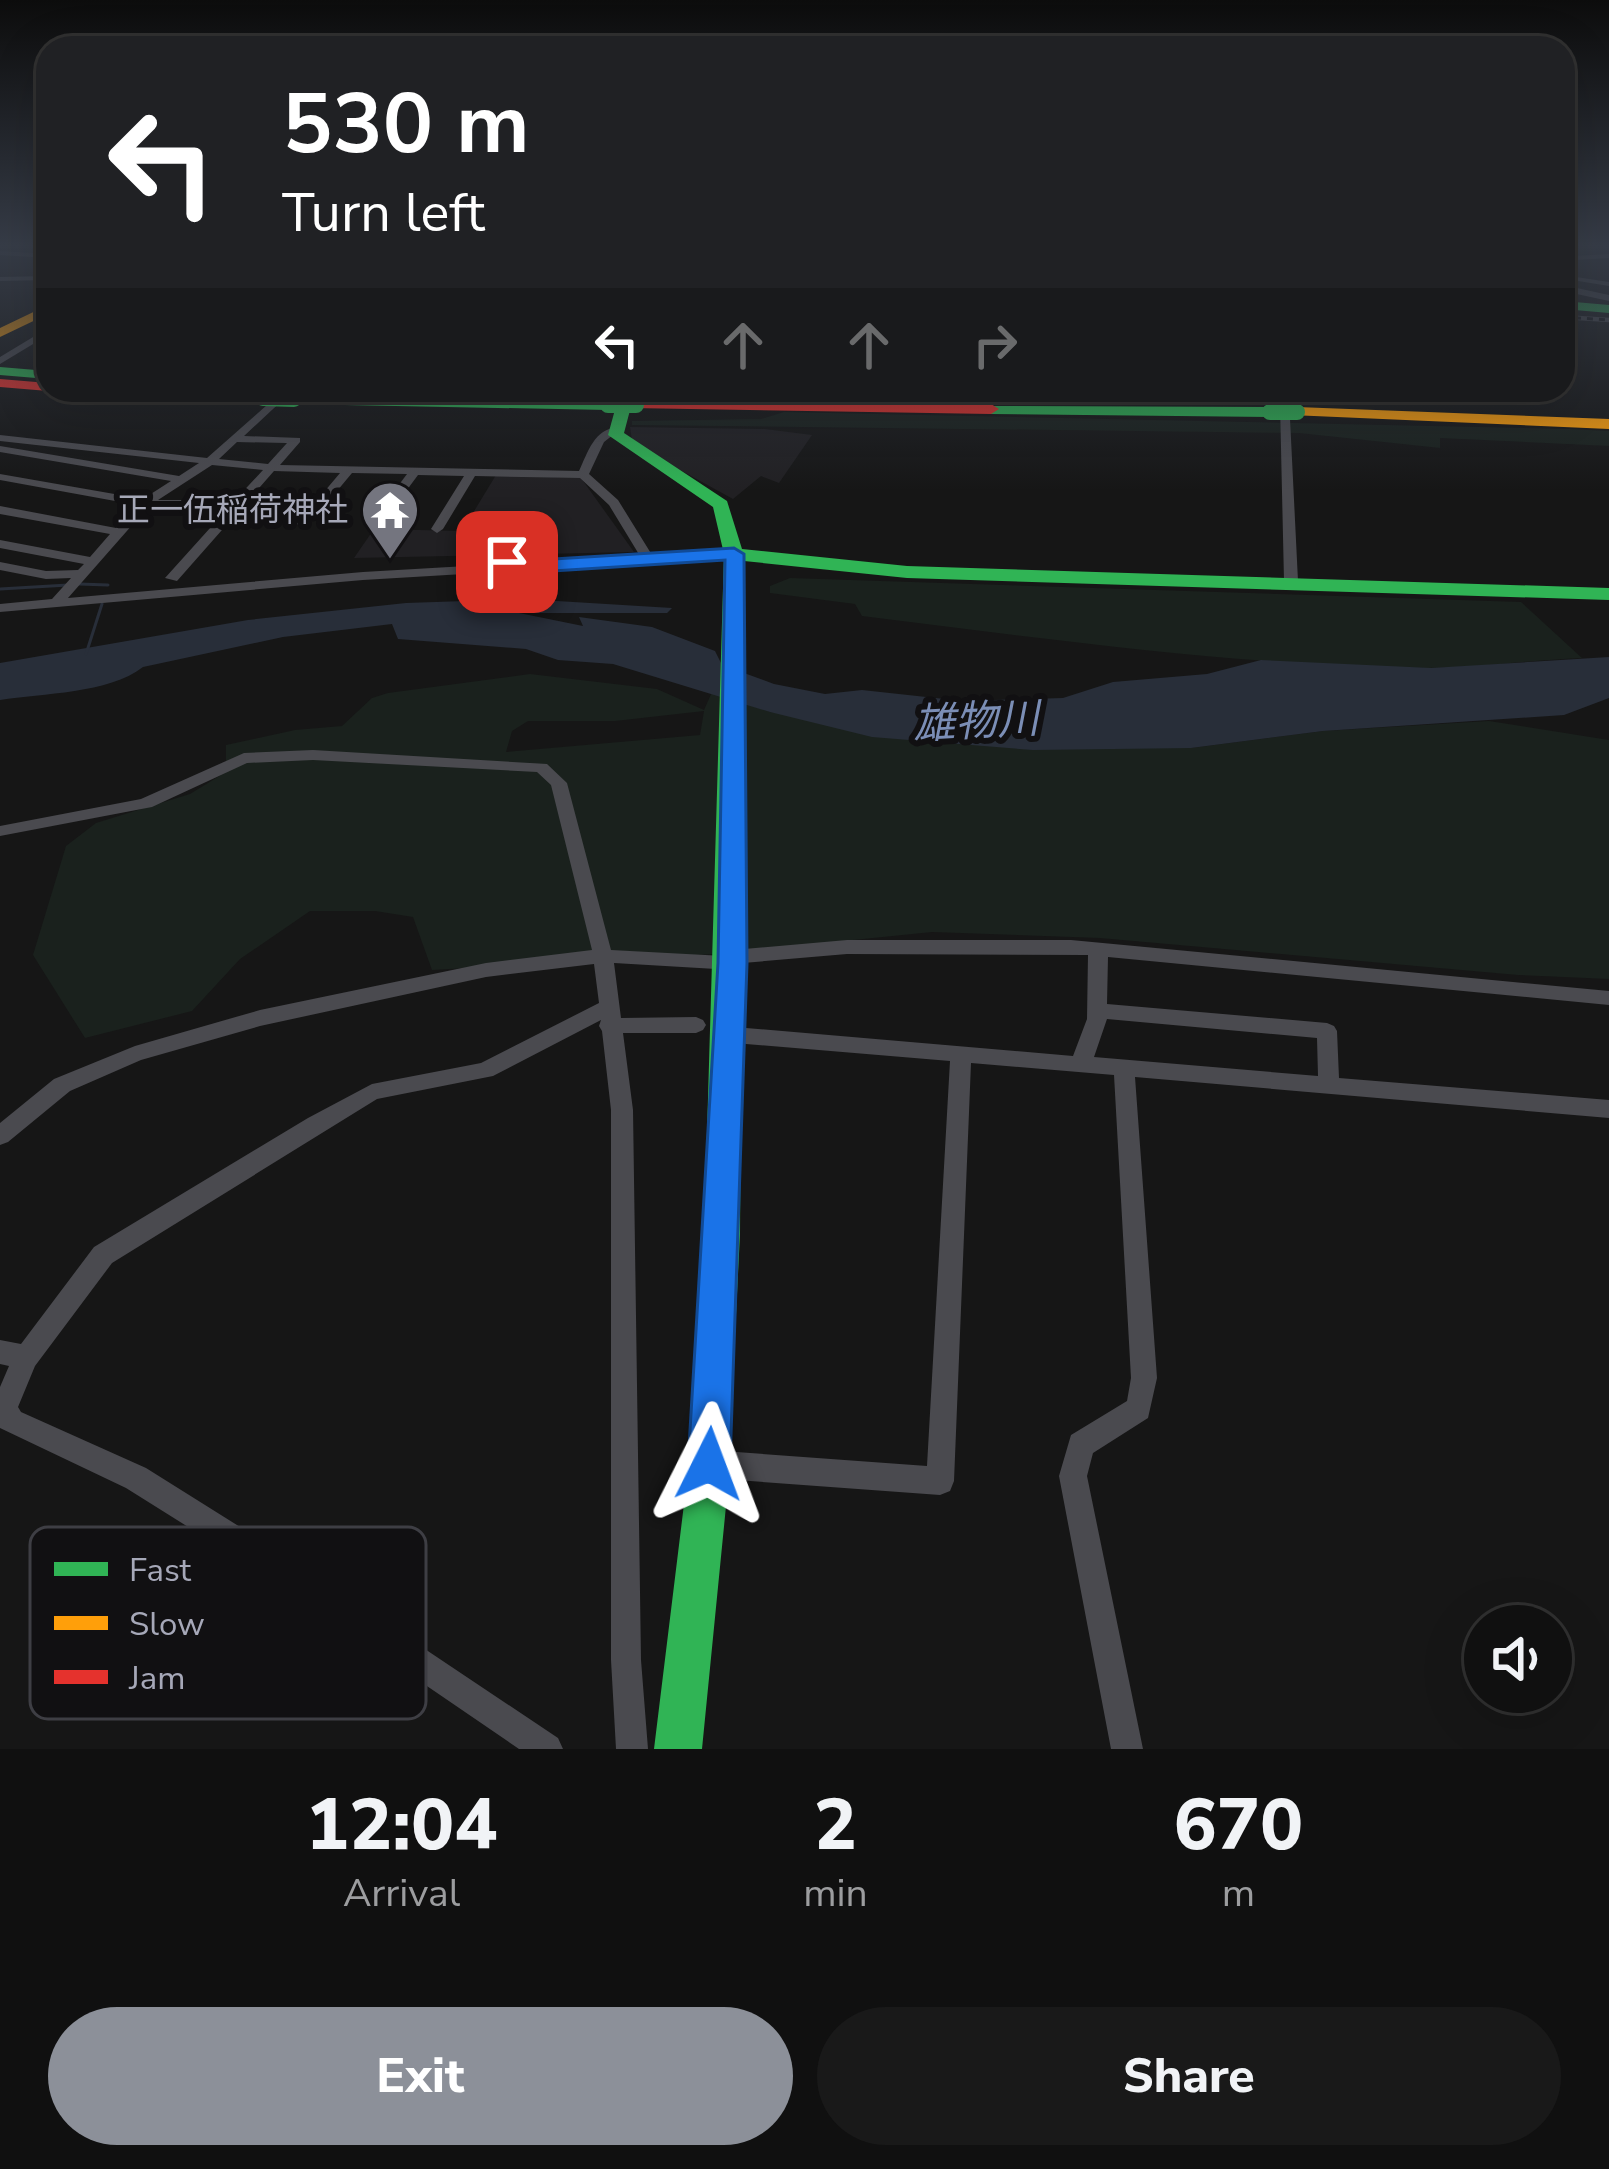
<!DOCTYPE html>
<html lang="en">
<head>
<meta charset="utf-8">
<style>
	:root { --surface:#101010; --page:#191919; --text:#f1f3f6; --muted:#9c9d9f; --line:#303030; --accent:#8c9099 }
	body { margin:0; font-family:"Nunito Sans","Noto Sans JP",sans-serif; background:var(--page); color:var(--text); height:100vh; display:flex; flex-direction:column; font-size:45px; white-space:nowrap }
	* { box-sizing:border-box; margin:0 }
	p { font-size:39px; color:var(--muted) }
	.icon { flex:none; width:66px; height:66px; fill:none; stroke:currentColor; stroke-width:2; stroke-linecap:round; stroke-linejoin:round }
	.map { position:relative; height:1749px; overflow:hidden }
	.side { display:flex; flex-direction:column; background:var(--surface); flex:1 }
	.side>* { flex:none }
	.hud { position:absolute; left:36px; top:36px; width:1539px; height:366px; border-radius:36px; box-shadow:0 12px 48px #0002,0 0 0 3px var(--line); background:#202124; color:#fff; overflow:hidden }
	.tools { position:absolute; left:1464px; top:1605px; display:grid; gap:24px }
	.tools a { display:grid; place-items:center; width:108px; height:108px; border-radius:50%; background:var(--surface); box-shadow:0 12px 48px #0002,0 0 0 3px var(--line); font-size:60px }
	.pin { position:absolute; display:grid; place-items:center; width:102px; height:102px; color:#fff; margin:-51px; border-radius:24px; box-shadow:0 6px 18px #0006 }
	.me { position:absolute; width:132px; margin:-66px; rotate:3deg; stroke-linejoin:round; filter:drop-shadow(0 0 9px #0008) }
	.turn { display:flex; align-items:center; gap:42px; height:252px; padding:0 48px; font-size:54px }
	.turn .icon { width:156px; height:156px; stroke-width:2.5 }
	.turn b { display:block; font-size:84px; line-height:102px }
	.lanes { display:flex; align-items:center; height:114px; padding:0 48px; background:#0003; justify-content:center; gap:60px; direction:ltr }
	.lanes .off { opacity:.35 }
	.eta { display:flex; justify-content:space-evenly; align-items:center; height:204px; text-align:center }
	.eta b { font-size:72px; font-weight:800; line-height:84px }
	.button { display:flex; gap:24px; margin-top:auto; padding:24px 48px }
	.button a { flex:1; height:138px; border-radius:72px; background:var(--accent); color:#fff; font-size:48px; font-weight:800; line-height:138px; text-align:center }
	.button a+a { background:var(--page); color:var(--text) }
	.map>svg:first-child { display:block }
</style>
</head>
<body>
<div class="map">
<svg width="1609" height="1749" viewBox="0 0 1609 1749">
	<rect width="100%" height="100%" fill="#161616"/>
	<path fill="#212023" d="M630 427 765 429 812 435 779 483 761 476 733 499 640 448 632 440Z
		M496 475 581 478 634 552 354 558 374 529 462 531Z"/>
	<path fill="#1a211d" fill-rule="evenodd" d="M784 412 1570 429 1609 431V446L1440 438V448L1299 433 632 425V421L761 419Z
		M790 578 1521 602 1582 658C1531 660 1478 668 1427 668 1238 666 1049 639 862 616L855 604 770 593V586Z
		M530 674 657 689 704 710 712 692 770 712 1191 748 1323 731 1489 721 1609 740V979L1518 975 1100 938 932 932 715 954 432 970 413 917 375 911H310L240 959 192 1011 85 1038 33 955 66 846 96 823 190 794 226 772V745L295 730 342 726 372 698 388 693ZM704 711 700 735 506 752 512 731 528 721H615Z"/>
	<path fill="#282e39" d="M524 599 672 608 667 613H519L583 626 579 617 652 627 715 651 722 665 774 684 825 694 862 690 963 701 1063 698 1113 682 1207 674 1261 660 1431 668 1609 657V698L1564 715 1323 731 1191 748 1033 750 872 737 770 712 613 664 558 660 526 649 398 639 392 624 283 637 143 667C108 694 43 693 0 700V663L248 620 406 603Z"/>
	<g fill="none" stroke-linecap="round" stroke-linejoin="round">
		<path stroke="#282e39" stroke-width="3" d="M79 584 108 585
			M0 589 68 585
			M86 654 102 604"/>
		<path fill="#4a4a4f" fill-rule="evenodd" d="M0 251 48 254V258L0 255Z
			M1563 251 1575 256 1609 254V258L1574 260 1563 256Z
			M1563 275 1609 282V286L1566 279Z
			M48 276V280L0 281V277Z
			M1563 285 1609 295V301L1563 291Z
			M48 328V335L0 364V357Z
			M284 390 289 393 288 395 244 436 300 438V442L280 465 579 471C588 452 594 429 618 427V431L604 442 589 474 618 500 652 555 734 550 740 554 734 558 363 580 0 612V604L52 599 71 578 46 579 0 570V562L46 571 78 570 84 564 0 548V540L90 557 110 534 0 514V506L116 528 137 505 0 480V474L143 499 171 481 0 452V446L179 476 199 463 0 441V435L207 458ZM237 442 287 443 268 464 219 459ZM212 465 263 470 235 500H158ZM274 471 340 473 297 524 303 528 307 527 352 473 407 474 368 526 374 530 378 529 418 475 464 476 431 529 437 533 443 529 475 476 580 478 609 505 640 556 363 572 68 598 148 507H229L165 578 177 581Z
			M888 390 1289 398 1298 581 1291 585 1284 581 1280 403 883 395V391Z
			M313 750 547 764 567 783 611 950 724 956 733 950 847 940H1071L1609 991V1005L1108 957 1107 1004 1327 1023 1334 1026 1337 1031 1339 1078 1609 1100V1118L1135 1077 1157 1378 1148 1418 1093 1453 1087 1476 1143 1749H1111L1059 1476 1071 1435 1127 1401 1131 1378 1114 1075 971 1063 954 1481 950 1491 940 1495 709 1478 699 1474 695 1464 699 1454 709 1450 927 1466 950 1061 746 1044 739 1041 736 1036 739 1031 746 1028 1073 1056 1087 1019 1088 955 847 954 743 963 740 968 733 970 614 963 621 1018 696 1017 703 1020 706 1025 703 1030 696 1033H623L633 1110 641 1660 648 1749H616L611 1660V1110L602 1031 599 1026 601 1020 493 1076 377 1099 112 1263 35 1366 18 1407 21 1412 146 1468 280 1552 558 1738 563 1749H519L260 1572 126 1488 0 1428V1387L9 1366 0 1364V1340L21 1344 94 1247 308 1118 372 1084 481 1063 599 1003 594 964 486 977 260 1026 141 1060 70 1091 8 1142 0 1145V1123L54 1079 135 1046 260 1010 486 963 592 950 551 785 537 772 313 760 247 763 152 807 0 836V826L141 799 244 753ZM1107 1019 1317 1038 1318 1076 1094 1057Z"/>
		<path fill="#30b455" fill-rule="evenodd" d="M1563 301 1609 305V313L1563 309Z
			M0 367 48 371V379L0 375Z
			M101 390 263 393 271 398 263 403 109 395Z
			M562 390H892V396L887 398 634 395 624 433 727 501 742 549 907 566 1609 588V600L907 578 744 561 740 1234 727 1496 702 1749H654L685 1496 704 1234 724 554 713 507 608 435 619 395H570Z
			M1276 390H1292L1290 403H1280Z
			M289 396 608 400 616 405 608 410 294 404 289 402Z
			M986 406 1270 407 1278 412 1270 417 991 414 986 412Z"/>
		<path fill="#ff9f0a" fill-rule="evenodd" d="M48 305V314L0 337V328Z
			M1297 407 1609 419V429L1291 415 1289 412Z"/>
		<path fill="#e5322d" fill-rule="evenodd" d="M0 379 48 383V390H53L48 391 0 387Z
			M636 400 991 404 999 409 991 414 631 408 628 405Z"/>
		<g stroke="#4a4a4f" stroke-width="4.5">
			<path id="rail" d="M1563 317 1609 320"/>
		</g>
		<use href="#rail" stroke="#111012" stroke-width="3" stroke-dasharray="6" stroke-linecap="butt"/>
		<path stroke="#30b455" stroke-width="16" d="M263 398 294 399
			M608 405H636
			M1270 412H1297"/>
	</g>
	<linearGradient id="sky" x2="0" y2="1"><stop stop-color="#0c0c0c"/><stop offset="0.5" stop-color="#363c47"/><stop offset="1" stop-color="#363c47" stop-opacity="0"/></linearGradient>
	<rect width="1609" height="491" fill="url(#sky)"/>
	<path fill="#1a73e8" stroke="#114b97" stroke-width="3" d="M734 548 744 554 747 963 730 1464 723 1479 709 1485 694 1479 688 1464 718 963 725 560 537 572 497 562 507 556 537 560Z"/>
	<defs>
		<g id="temple-pin" transform="scale(3)"><path d="M0 17L-7.5 6A9.5 9.5 0 1 1 7.5 6Z" fill="#74757f" stroke="#111012"/><path d="M0-6L5-2H3V0L6.5 2.5H4V6H1.5V3h-3V6H-4V2.5H-6.5L-3 0V-2H-5Z" fill="#fff"/></g>
	</defs>
	<g fill-rule="evenodd">
		<use href="#temple-pin" x="390" y="510"/>
	</g>
	<g text-anchor="middle" dominant-baseline="central" stroke-width="12" stroke-linejoin="round" paint-order="stroke">
		<g font-size="33" fill="#a6a8b8" stroke="#111012" text-anchor="end">
			<text x="348" y="510">正一伍稲荷神社</text>
		</g>
		<g font-size="42" font-style="italic" fill="#7b8eb6" stroke="#111012">
			<text transform="translate(976 722) rotate(-3)">雄物川</text>
		</g>
	</g>
	<rect x="30" y="1527" width="396" height="192" rx="18" fill="#111012" stroke="#3e3e44" stroke-width="3"/>
	<rect x="54" y="1562" width="54" height="14" fill="#30b455"/>
	<rect x="54" y="1616" width="54" height="14" fill="#ff9f0a"/>
	<rect x="54" y="1670" width="54" height="14" fill="#e5322d"/>
	<g font-size="33" fill="#a6a8b8">
		<text x="129" y="1581">Fast</text>
		<text x="129" y="1635">Slow</text>
		<text x="129" y="1689">Jam</text>
	</g>
</svg>
<div class="tools">
<a><svg class="icon" aria-label="sound" viewBox="0 0 24 24"><path d="M4 9h4l5-4v14l-5-4H4zM17 9q2 3 0 6"/></svg></a>
</div>
<div class="pin" style="left:507px;top:562px;background:#d93025"><svg class="icon" aria-label="arrive" viewBox="0 0 24 24"><path d="M6 21V4h12l-3 4 3 4H6"/></svg></div>
<svg class="me" style="left:709px;top:1464px" viewBox="-20 -20 40 40"><path d="M0-17L14 15 0 8-14 15z" fill="#1a73e8" stroke="#fff" stroke-width="4"/></svg>
<div class="hud">
<div class="turn"><svg class="icon" aria-label="left" viewBox="0 0 24 24"><path d="M17 20v-9H6M10 6l-5 5 5 5"/></svg><div><b>530 m</b>Turn left</div></div>
<div class="lanes"><svg class="icon" aria-label="left" viewBox="0 0 24 24"><path d="M17 20v-9H6M10 6l-5 5 5 5"/></svg><svg class="icon off" aria-label="ahead" viewBox="0 0 24 24"><path d="M12 20V5M6 11l6-6 6 6"/></svg><svg class="icon off" aria-label="ahead" viewBox="0 0 24 24"><path d="M12 20V5M6 11l6-6 6 6"/></svg><svg class="icon off" aria-label="right" viewBox="0 0 24 24"><path d="M7 20v-9h11M14 6l5 5-5 5"/></svg></div>
</div>
</div>
<section class="side">
<div class="eta">
<div><b>12:04</b><p>Arrival</p></div>
<div><b>2</b><p>min</p></div>
<div><b>670</b><p>m</p></div>
</div>
<div class="button"><a>Exit</a><a>Share</a></div>
</section>
</body>
</html>
